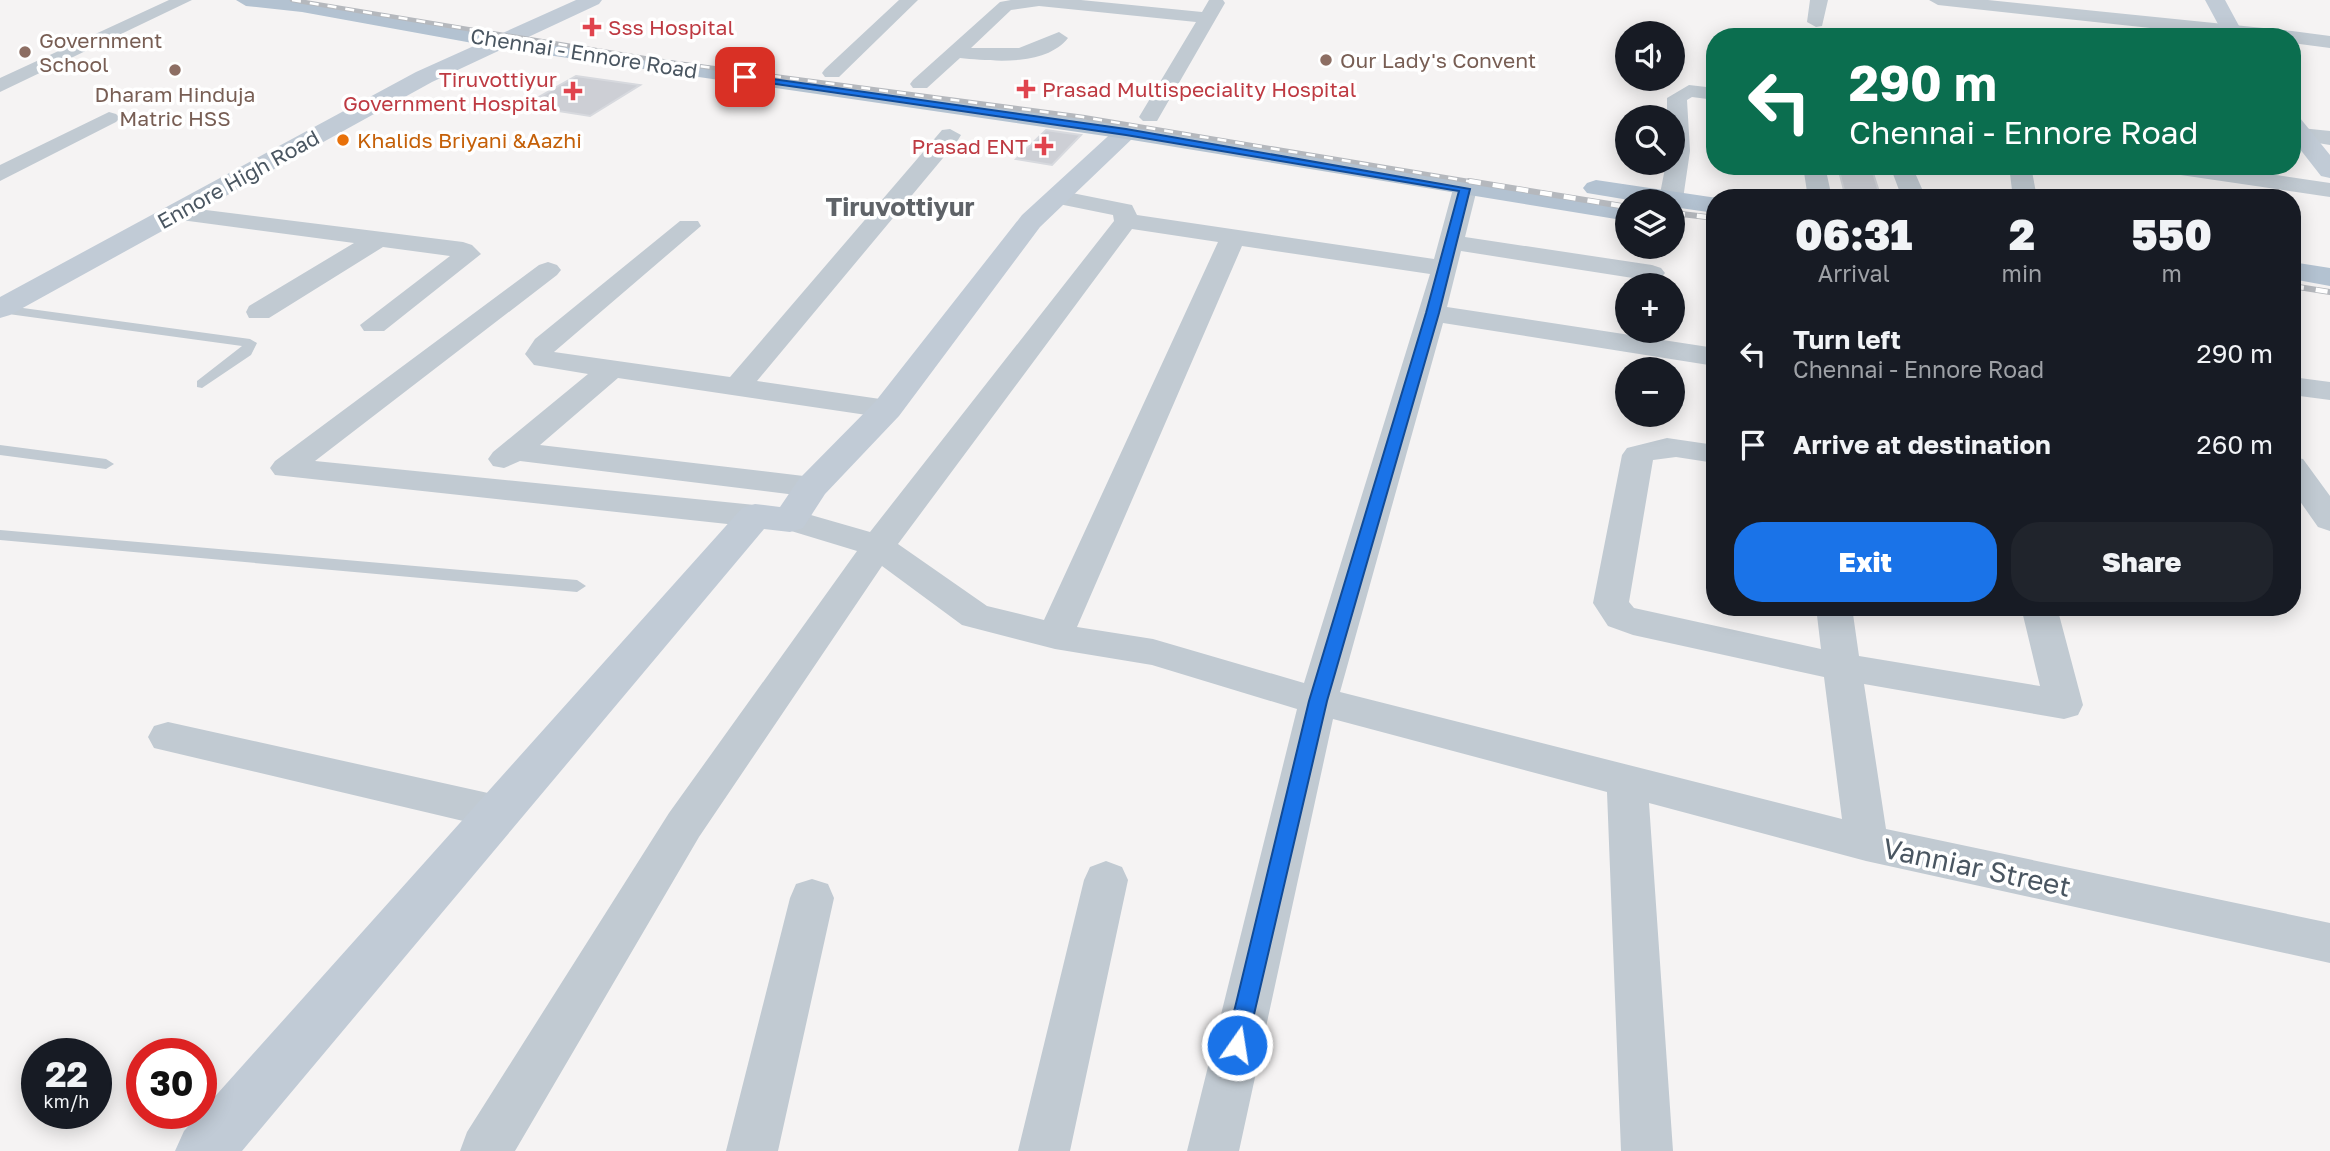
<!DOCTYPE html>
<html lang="en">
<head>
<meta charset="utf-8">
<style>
	:root { --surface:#171b24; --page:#20242c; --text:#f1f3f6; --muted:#9ea1a6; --accent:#1a73e8 }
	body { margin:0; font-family:"Golos Text",sans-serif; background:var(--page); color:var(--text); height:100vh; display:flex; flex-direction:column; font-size:26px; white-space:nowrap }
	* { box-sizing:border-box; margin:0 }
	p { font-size:23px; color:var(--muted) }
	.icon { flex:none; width:38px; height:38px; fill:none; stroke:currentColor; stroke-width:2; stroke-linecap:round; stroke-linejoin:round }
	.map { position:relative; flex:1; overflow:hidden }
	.side { position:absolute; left:1706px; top:189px; width:595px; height:427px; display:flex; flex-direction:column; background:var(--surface); border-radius:28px; box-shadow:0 4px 18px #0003 }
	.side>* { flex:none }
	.banner { position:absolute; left:1706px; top:28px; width:595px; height:147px; border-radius:28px; box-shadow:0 4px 18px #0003; background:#0b6e4f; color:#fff; overflow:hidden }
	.controls { position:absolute; left:1615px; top:21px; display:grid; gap:14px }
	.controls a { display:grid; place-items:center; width:70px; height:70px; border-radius:50%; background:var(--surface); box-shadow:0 4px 18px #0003; font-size:35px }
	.speed { position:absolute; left:21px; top:1038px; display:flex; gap:14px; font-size:35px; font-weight:700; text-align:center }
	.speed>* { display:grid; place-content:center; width:91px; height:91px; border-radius:50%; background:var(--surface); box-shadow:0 4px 18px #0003; line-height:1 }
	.speed small { font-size:18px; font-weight:400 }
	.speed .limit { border:10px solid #d22; background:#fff; color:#111 }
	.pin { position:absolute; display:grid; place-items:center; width:60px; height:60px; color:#fff; margin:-30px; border-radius:14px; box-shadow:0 4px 10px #0006 }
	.me { position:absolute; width:77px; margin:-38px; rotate:13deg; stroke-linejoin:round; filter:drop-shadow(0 0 5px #0008) }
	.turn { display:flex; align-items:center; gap:24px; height:147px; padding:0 28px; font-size:32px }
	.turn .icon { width:91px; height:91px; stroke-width:2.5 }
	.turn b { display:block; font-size:49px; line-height:60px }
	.eta { display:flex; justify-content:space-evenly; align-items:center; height:119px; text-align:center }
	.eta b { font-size:42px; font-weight:800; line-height:49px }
	.primary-button { display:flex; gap:14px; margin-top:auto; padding:14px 28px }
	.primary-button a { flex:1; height:80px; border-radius:28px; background:var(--accent); color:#fff; font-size:28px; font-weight:800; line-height:80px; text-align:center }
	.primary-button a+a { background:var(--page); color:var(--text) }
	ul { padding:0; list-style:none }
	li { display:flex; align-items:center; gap:21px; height:91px; padding:0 28px }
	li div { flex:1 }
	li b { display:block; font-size:26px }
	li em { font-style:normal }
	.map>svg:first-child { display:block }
</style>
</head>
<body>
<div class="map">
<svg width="2330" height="1151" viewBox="0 0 2330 1151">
	<rect width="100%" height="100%" fill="#f5f3f3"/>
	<path fill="#cdcfd5" stroke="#d7d9de" stroke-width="2" d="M576 76 640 85 590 116 539 108 554 99 539 97Z
		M1046 130 1081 135 1052 165 1016 159Z
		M1838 167 1872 170 1881 198H1846Z"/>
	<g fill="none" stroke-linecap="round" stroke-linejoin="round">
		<path fill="#c1cad2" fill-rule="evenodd" d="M1 305 250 339 257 343 251 355 202 388 197 387V381L242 346 1 313Z
			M0 445 106 459 114 464 106 469 0 455Z
			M0 530 577 580 586 586 577 592 0 540Z"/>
		<path fill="#c1cad2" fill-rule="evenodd" d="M169 0H192L0 92V78Z
			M899 0H918L839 77H825L822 73 825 69Z
			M1011 0H1081L1202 12 1209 0H1223L1225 3 1157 121H1143L1139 117 1196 22 1039 6 1011 10 971 48H1019L1059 32 1068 38C1045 67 992 61 960 58L927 88H913L910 84 913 80 1000 2Z
			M1810 0H1828L1822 26 1816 27 1807 22Z
			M1929 0H1988L2292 31 2330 36V48L2292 43V37H2234L1938 5Z
			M1689 85 1715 88V100L1692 97 1687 100 1690 151 1683 199 1673 206V201L1659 199 1666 163H1673V117H1667V98Z
			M109 112 116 114 120 118 116 122 0 181V165Z
			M2301 128 2330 131V145L2293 139V129Z
			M950 129 961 135 958 140 757 381 887 400 898 403 902 409 898 415 887 418 618 378 540 445 812 477 823 480 828 487 823 494 812 497 520 461 504 468 493 466 488 459 493 452 588 374 534 365 525 354 535 339 680 221H698L701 226 554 352 730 377 942 130Z
			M1803 166H1825L1832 198H1808Z
			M1890 166H1912L1926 198H1902Z
			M2009 166H2031L2037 198H2013Z
			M2156 166H2215L2330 183V197L2167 173Z
			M1465 182 1473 184 1477 189 1465 237 1652 265 1661 268 1665 273 1661 278 1652 281 1461 251 1447 307 1715 348V366L1443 323 1340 692 1842 819 1824 677 1633 635 1608 626 1593 603 1622 455 1627 448 1667 438 1715 445V463L1676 457 1653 460 1629 602 1634 608 1821 649 1816 607H1852L1859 656 2040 686 2021 607H2057L2083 705 2078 715 2064 719 1864 684 1886 829 2330 923V963L1866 861 1649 803 1673 1151H1621L1607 792 1333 719 1239 1151H1187L1297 709 1152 665 1055 649 962 625 882 566 699 837 515 1151H460L467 1132 669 813 857 551 778 527 773 520 778 513 790 509 870 532 1114 221 1113 215 1049 202 1045 197 1049 192 1057 190 1132 205 1137 215 1434 259 1453 189 1457 184ZM1132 229 1218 242 1044 620 987 606 898 544ZM1242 246 1430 274 1304 683 1153 639 1077 627Z
			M174 206 463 242 472 245 481 254 384 331H364L360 325 450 256 383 247 269 318H249L246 312 249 306 354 243 166 218 162 213 166 208Z
			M548 262 557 265 561 270 557 275 315 461 755 505 767 509 772 516 767 523 755 527 275 475 270 468 275 461 539 265Z
			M2292 377 2330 382V400L2292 395Z
			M2292 457 2303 459 2330 496V531L2318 527 2292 490Z
			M168 722 497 795 512 800 518 812 512 824 497 829 154 748 148 737 154 726Z
			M1106 861 1122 867 1128 880 1070 1151H1018L1084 880 1090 867Z
			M812 879 828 884 834 898 778 1151H726L790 898 796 884Z"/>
		<path fill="#c1cbd6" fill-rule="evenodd" d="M576 0H602L599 4 432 82 10 315 0 318V297L416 72Z
			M2205 0H2225L2245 37H2225Z
			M2292 116 2300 118 2330 155V178L2321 176 2292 139Z
			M1126 125 1134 127 1138 132 1134 137 1040 227 899 416 825 494 803 528 790 532 764 529 242 1151H175L184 1131 742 508 755 504 780 507 799 479 875 402 1022 215 1118 127Z"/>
		<path fill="#b3c2d1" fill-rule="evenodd" d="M236 0H302L500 36 1126 125 1628 205V221L1126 139 500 48 302 12 246 6Z
			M1596 180 1717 198 1715 213 1673 207V201H1635L1587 193 1583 188 1587 183Z
			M2292 262 2330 268V286L2292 279Z"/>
		<g stroke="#b5b8bd" stroke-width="4.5">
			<path id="rail-far1" d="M292 0 668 62 1083 117 1480 183"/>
		</g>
		<g stroke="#b5b8bd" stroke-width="6">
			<path id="rail" d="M1469 181 1628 207
				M1673 213 1715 218
				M2292 286 2330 292"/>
		</g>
		<use href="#rail-far1" stroke="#fff" stroke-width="2.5" stroke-dasharray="9" stroke-linecap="butt"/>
		<use href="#rail" stroke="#fff" stroke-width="4.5" stroke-dasharray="12" stroke-linecap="butt"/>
	</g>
	<path fill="#1a73e8" stroke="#114b97" stroke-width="2" d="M745 75 1126 129 1470 189 1439 313 1327 701 1245 1053 1237 1056 1229 1053 1226 1045 1309 701 1426 313 1459 191 1126 135 742 79Z"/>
	<g fill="#e0444e" stroke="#fff" stroke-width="2.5">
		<path d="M588.5 16.5h7v7h7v7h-7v7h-7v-7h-7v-7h7z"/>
		<path d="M1022.5 78.5h7v7h7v7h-7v7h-7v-7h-7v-7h7z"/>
		<path d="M569.5 80.5h7v7h7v7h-7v7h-7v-7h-7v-7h7z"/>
		<path d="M1040.5 135.5h7v7h7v7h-7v7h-7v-7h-7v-7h7z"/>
	</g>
	<g fill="#8d6e63" stroke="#fff" stroke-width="2.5">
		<circle cx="25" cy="52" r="7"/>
		<circle cx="1326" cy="60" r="7"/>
		<circle cx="175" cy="70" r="7"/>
	</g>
	<circle fill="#e8710a" stroke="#fff" stroke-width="2.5" cx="343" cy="140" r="7"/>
	<g text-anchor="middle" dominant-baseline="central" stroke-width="7" stroke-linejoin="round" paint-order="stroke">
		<g font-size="21" fill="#be3a42" stroke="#fff" text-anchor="start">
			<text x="608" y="27">Sss Hospital</text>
			<text x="557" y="79" text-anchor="end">Tiruvottiyur<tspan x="557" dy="24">Government Hospital</tspan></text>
			<text x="1042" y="89">Prasad Multispeciality Hospital</text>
			<text x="1028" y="146" text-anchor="end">Prasad ENT</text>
		</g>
		<g font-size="21" fill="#785e54" stroke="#fff" text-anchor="start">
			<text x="39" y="40">Government<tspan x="39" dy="24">School</tspan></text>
			<text x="1340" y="60">Our Lady's Convent</text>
			<text x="175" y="94" text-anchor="middle">Dharam Hinduja<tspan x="175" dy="24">Matric HSS</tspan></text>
		</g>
		<g font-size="21" fill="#4a5661" stroke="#fff">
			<text transform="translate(584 53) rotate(9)">Chennai - Ennore Road</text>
			<text transform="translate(238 179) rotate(-29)">Ennore High Road</text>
		</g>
		<g font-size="21" fill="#c56008" stroke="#fff" text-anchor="start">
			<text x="357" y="140">Khalids Briyani &amp;Aazhi</text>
		</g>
		<g font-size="26" font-weight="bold" fill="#5f6368" stroke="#fff">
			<text x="900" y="206">Tiruvottiyur</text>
		</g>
		<g font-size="28" fill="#4a5661" stroke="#fff">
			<text transform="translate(1977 867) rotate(12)">Vanniar Street</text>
		</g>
	</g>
</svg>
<div class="controls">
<a><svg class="icon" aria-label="sound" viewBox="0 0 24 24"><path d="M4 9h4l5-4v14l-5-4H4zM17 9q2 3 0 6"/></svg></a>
<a><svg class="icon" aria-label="search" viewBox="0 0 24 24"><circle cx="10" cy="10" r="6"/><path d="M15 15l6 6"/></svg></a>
<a><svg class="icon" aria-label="layers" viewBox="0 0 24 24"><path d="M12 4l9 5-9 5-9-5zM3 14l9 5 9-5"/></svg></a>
<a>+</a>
<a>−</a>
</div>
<div class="speed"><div>22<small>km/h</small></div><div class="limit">30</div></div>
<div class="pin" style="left:745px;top:77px;background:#d93025"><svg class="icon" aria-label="arrive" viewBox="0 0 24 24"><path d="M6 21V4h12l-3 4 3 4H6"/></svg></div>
<svg class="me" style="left:1237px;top:1045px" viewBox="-20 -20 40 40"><circle r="17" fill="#1a73e8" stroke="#fff" stroke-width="3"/><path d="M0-11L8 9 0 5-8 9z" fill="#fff"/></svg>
<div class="banner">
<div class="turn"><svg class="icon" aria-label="left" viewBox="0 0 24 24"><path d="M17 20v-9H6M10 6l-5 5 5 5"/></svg><div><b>290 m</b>Chennai - Ennore Road</div></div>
</div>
<section class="side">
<div class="eta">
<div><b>06:31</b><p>Arrival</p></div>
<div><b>2</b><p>min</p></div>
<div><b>550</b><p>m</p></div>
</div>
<ul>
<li><svg class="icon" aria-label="left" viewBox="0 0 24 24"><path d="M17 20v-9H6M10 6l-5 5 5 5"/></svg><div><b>Turn left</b><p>Chennai - Ennore Road</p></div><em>290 m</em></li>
<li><svg class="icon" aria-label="arrive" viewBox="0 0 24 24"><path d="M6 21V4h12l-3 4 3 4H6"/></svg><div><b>Arrive at destination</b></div><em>260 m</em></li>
</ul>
<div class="primary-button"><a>Exit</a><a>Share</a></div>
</section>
</div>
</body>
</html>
